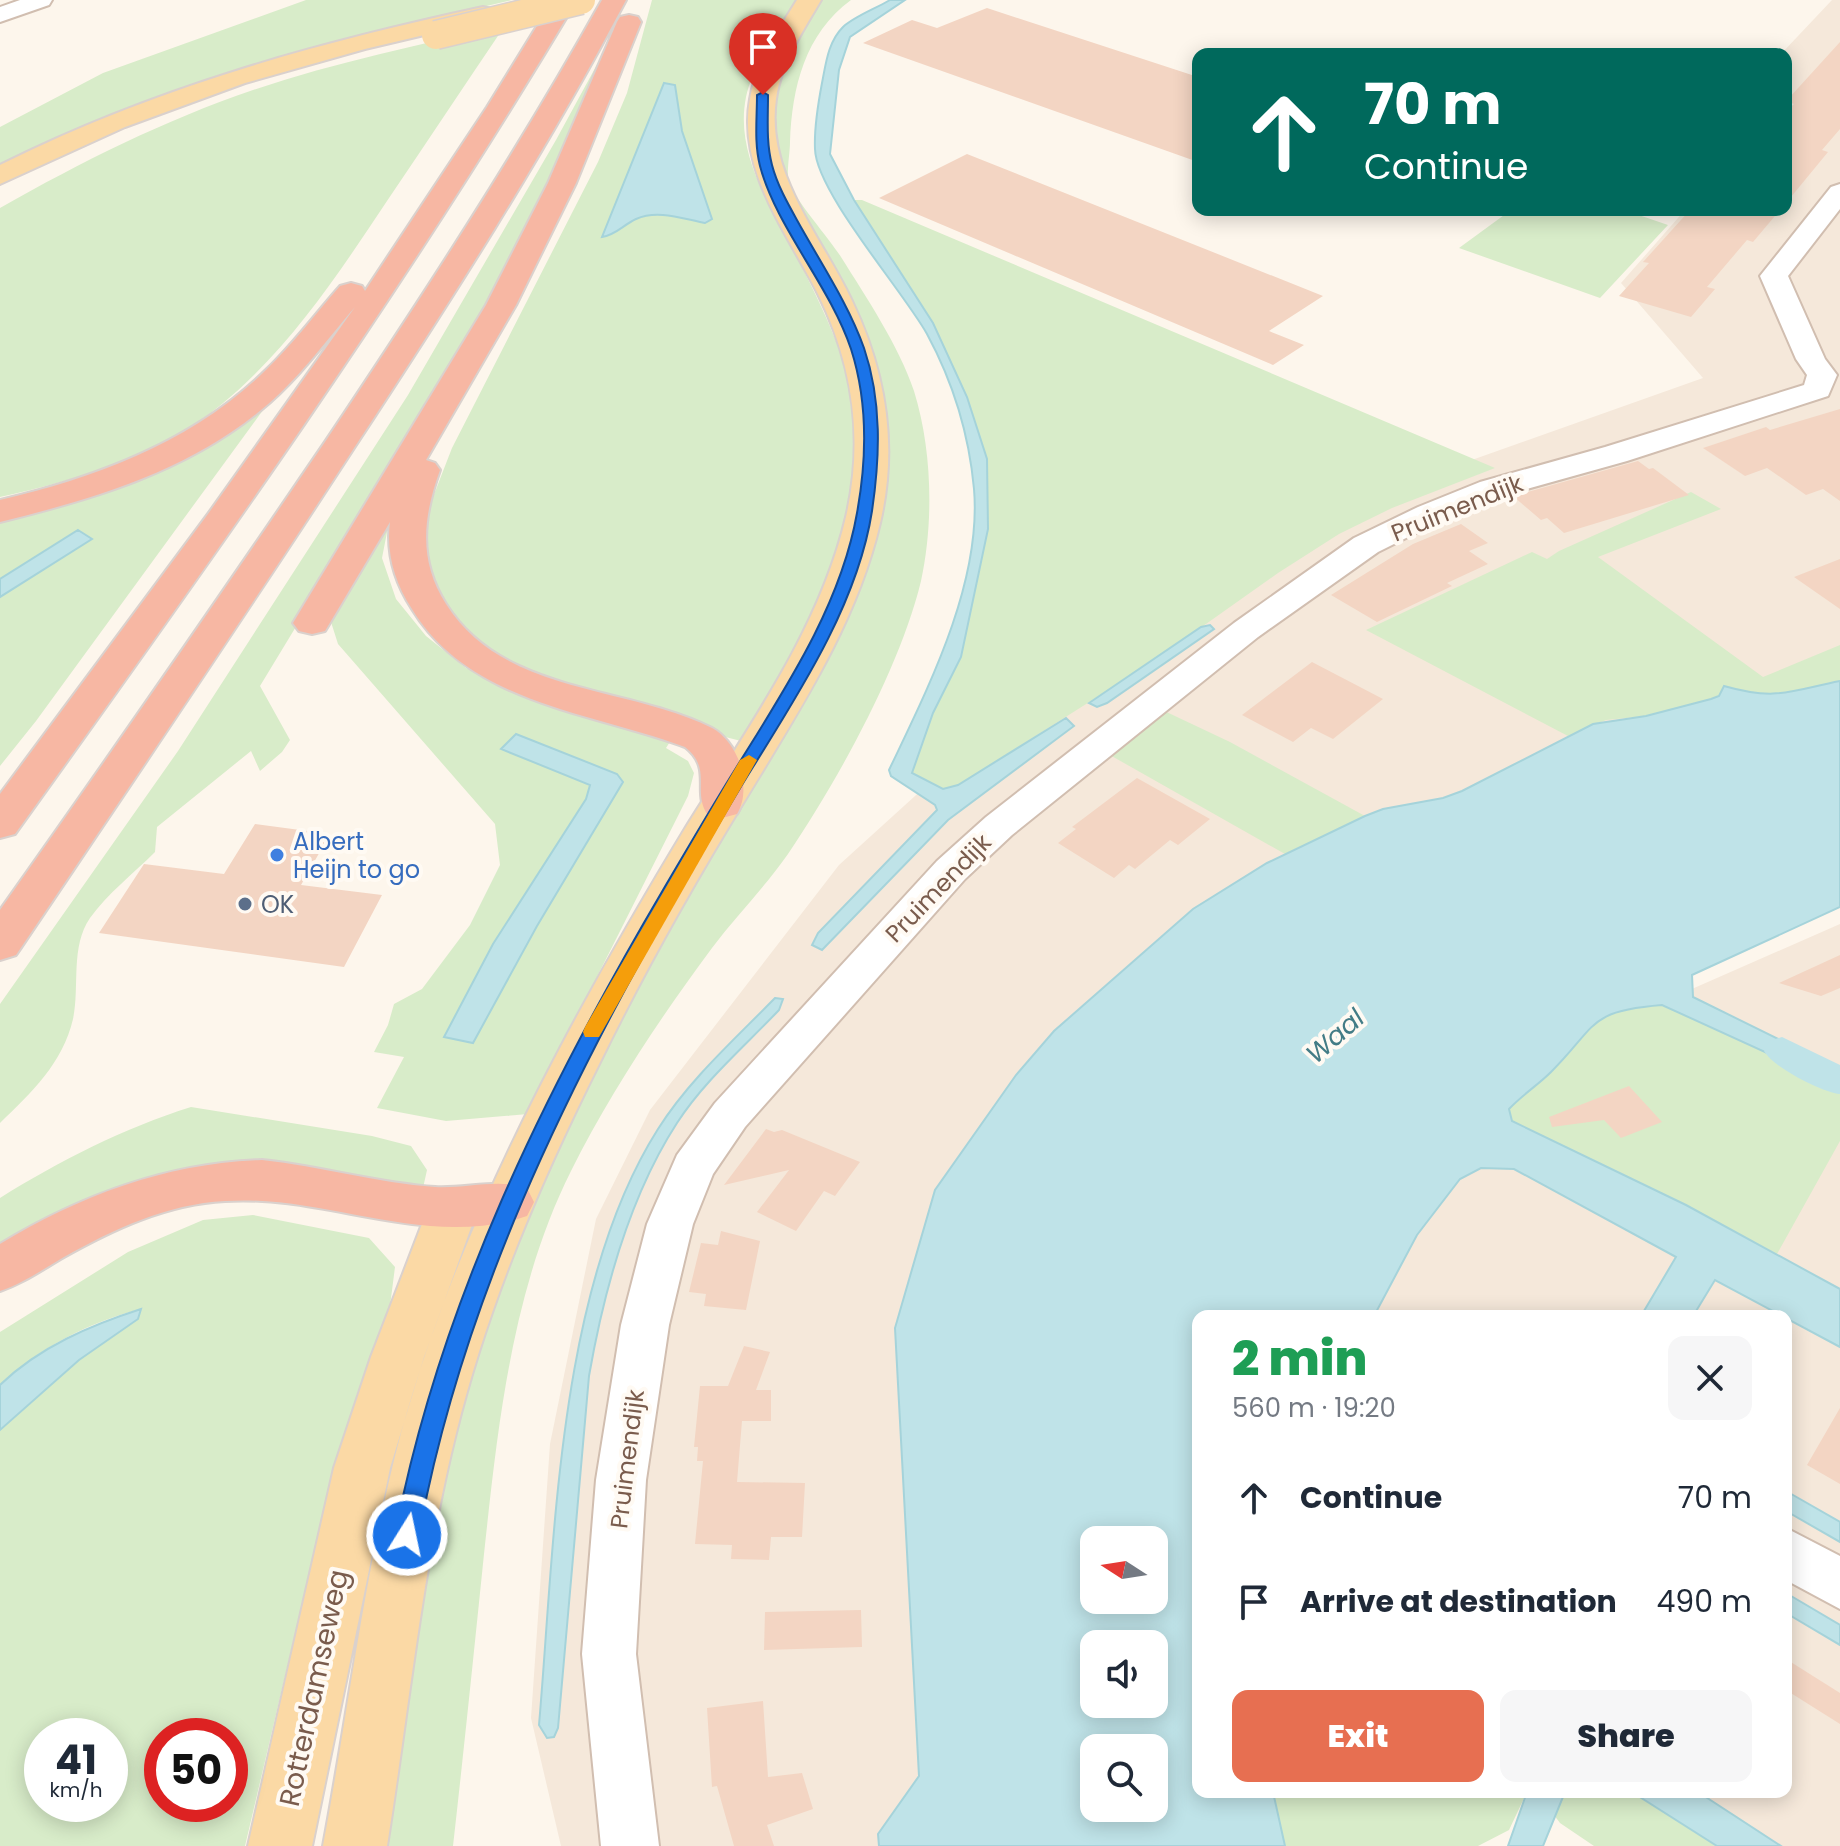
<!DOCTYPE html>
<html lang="en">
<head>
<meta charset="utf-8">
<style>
	:root { --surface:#fff; --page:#f6f6f7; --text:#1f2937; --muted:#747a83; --accent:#e76f51 }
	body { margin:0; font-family:Poppins,sans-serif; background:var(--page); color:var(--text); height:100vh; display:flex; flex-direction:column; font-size:30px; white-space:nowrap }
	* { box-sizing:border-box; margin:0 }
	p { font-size:26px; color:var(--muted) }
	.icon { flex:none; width:44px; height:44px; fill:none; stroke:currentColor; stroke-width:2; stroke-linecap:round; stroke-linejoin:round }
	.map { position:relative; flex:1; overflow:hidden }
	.panel { position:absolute; left:1192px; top:1310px; width:600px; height:488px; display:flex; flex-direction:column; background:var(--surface); border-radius:16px; box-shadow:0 4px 20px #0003 }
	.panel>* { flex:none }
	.top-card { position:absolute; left:1192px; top:48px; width:600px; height:168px; border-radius:16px; box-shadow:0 4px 20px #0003; background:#00695c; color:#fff; overflow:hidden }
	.needle { width:52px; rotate:282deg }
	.buttons { position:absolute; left:1080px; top:1526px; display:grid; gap:16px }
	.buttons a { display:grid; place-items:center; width:88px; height:88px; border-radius:16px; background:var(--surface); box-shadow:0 4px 20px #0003; font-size:40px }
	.speed { position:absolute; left:24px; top:1718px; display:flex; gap:16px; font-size:40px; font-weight:700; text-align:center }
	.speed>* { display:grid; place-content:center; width:104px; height:104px; border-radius:50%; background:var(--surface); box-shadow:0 4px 20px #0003; line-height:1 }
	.speed small { font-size:20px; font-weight:400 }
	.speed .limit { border:12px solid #d22; background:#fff; color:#111 }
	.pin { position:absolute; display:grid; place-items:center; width:68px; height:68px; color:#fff; margin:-82px -34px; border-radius:50% 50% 50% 0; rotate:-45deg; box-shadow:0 0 8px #0007 }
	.pin .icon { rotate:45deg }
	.me { position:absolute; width:88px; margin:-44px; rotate:10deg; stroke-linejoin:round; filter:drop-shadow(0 0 6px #0008) }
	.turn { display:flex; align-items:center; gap:28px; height:168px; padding:0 40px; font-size:36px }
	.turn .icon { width:104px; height:104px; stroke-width:2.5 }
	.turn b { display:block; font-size:56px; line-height:68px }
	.round { display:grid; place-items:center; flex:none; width:84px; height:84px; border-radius:16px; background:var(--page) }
	.overview { display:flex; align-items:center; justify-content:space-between; height:136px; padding:0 40px }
	h1 { font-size:48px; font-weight:800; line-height:60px; color:#1e9e55 }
	.cta { display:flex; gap:16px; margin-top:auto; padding:16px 40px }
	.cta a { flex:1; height:92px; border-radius:16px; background:var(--accent); color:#fff; font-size:32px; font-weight:800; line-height:92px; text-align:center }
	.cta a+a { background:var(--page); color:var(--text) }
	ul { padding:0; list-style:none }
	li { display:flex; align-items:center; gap:24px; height:104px; padding:0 40px }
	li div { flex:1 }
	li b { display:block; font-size:30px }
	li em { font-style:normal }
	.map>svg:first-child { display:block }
</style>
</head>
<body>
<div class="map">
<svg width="1840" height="1846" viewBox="0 0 1840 1846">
	<rect width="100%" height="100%" fill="#fdf6ec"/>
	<path fill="#f5e8da" d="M1832 0H1840V686L1341 843 957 1846H561L531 1718 550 1444 596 1219 650 1110 839 865 937 776 1286 526 1703 378 1621 283 1685 210H1786V54H1781Z
		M1840 924V1846H1760L1676 1792H1786V1316H1362L1473 1136 1610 1025Z"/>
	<path fill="#d8ecc9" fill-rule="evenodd" d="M306 0H512C337 41 159 80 0 166V127L103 73Z
		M652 0H797C778 27 753 64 746 97 734 157 774 210 799 261 828 319 861 385 858 451 857 491 851 539 834 576 808 633 774 687 745 742L682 726 530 671 476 644 440 602 425 564 426 515 452 448 598 162 627 93ZM664 83 675 85 682 131 711 219C689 220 664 211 642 217 627 221 618 235 603 237Z
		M820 0H851C805 34 792 87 790 142 790 154 786 172 789 183 794 198 831 241 841 257 866 297 899 346 914 391 932 449 934 521 921 581 900 668 838 780 788 854 765 887 736 916 712 948 660 1018 610 1093 571 1171 512 1289 498 1424 484 1554 474 1651 464 1749 453 1846H377L453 1421 479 1324 596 1049 839 637 876 530 884 450 812 241 775 147 773 111 776 85 785 58Z
		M506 24C466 83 427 142 387 201 339 273 290 348 222 404 160 455 78 480 0 497V208C81 162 165 120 253 90 336 62 421 45 506 24Z
		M619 24 528 233 485 315 260 686 290 740 282 752 260 771 251 751 157 827 155 852C134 873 107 894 90 918 70 947 80 987 73 1019 63 1063 31 1093 0 1123V1004L178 751 408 395 556 140Z
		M854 200H862L1495 468 1392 508 1339 534 1278 573 1148 665 958 785 943 789 912 773 933 713 961 657 988 529 967 397 933 323Z
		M1511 210H1624L1668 225 1600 298 1459 248Z
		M274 395 36 721 0 766V597L91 539 77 531 0 579V518Z
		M1691 492 1721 509 1598 557 1763 677 1840 645V681C1790 691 1776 701 1724 686L1719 696 1711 699 1646 716 1606 720 1568 736 1366 630 1532 552 1547 559 1559 551Z
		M390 517 382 558 396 599 426 636 466 668 552 700 673 737 666 748 688 761 694 773 688 796 528 1114 446 1121 377 1108 404 1057 374 1052 388 1025 394 1004 422 989 470 925 500 865 495 824 338 644 331 622 338 601ZM516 735 623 782 537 926 473 1043 444 1037 493 944 586 799 590 785 501 749Z
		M1158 708 1230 742 1365 816 1285 854 1101 750Z
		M1662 1005 1840 1086V1141L1777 1254 1686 1205 1512 1121 1509 1109C1522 1095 1538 1085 1551 1072 1598 1024 1587 1012 1662 1005Z
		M191 1107 372 1136 411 1146 427 1170 423 1188 245 1165 0 1259V1198C59 1161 124 1128 191 1107Z
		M253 1215 369 1238 395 1267 390 1306 357 1394 319 1532 245 1846H0V1430L79 1360 138 1319 141 1309C91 1321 37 1349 0 1385V1332L128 1252 203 1220ZM42 1736H110V1804H42ZM162 1736H230V1804H162Z
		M1273 1792H1527L1509 1830 1478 1846H1285Z
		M1565 1792H1632L1717 1846H1594L1560 1823 1554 1815Z"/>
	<path fill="#bfe3e8" stroke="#a5d3da" stroke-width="2" fill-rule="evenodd" d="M890 0H905L850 37 839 70 830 154 854 200 933 323 967 397 987 459 988 529 961 657 933 713 912 773 943 789 958 785 1066 718 1074 726 948 820 822 950 812 945 818 933 937 810 935 805 891 776 889 770C928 688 982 583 974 489 969 434 953 382 927 334 903 291 816 192 815 149 814 127 818 104 822 83 826 63 828 42 843 27 855 16 875 9 890 0Z
		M664 83 675 85 682 131 712 219 705 223C683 219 658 209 636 219 623 225 616 235 602 237Z
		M78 530 92 539 0 597V579Z
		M1210 625 1214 629 1107 703 1097 707 1089 703 1201 627Z
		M1840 681V907L1692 975 1693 997 1827 1063 1822 1078 1662 1005C1587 1011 1598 1025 1551 1072 1538 1085 1522 1095 1509 1109L1512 1121 1686 1205 1840 1289V1347L1715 1280 1693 1316H1641L1676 1257 1514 1169 1481 1168 1460 1179 1417 1235 1374 1316H1198V1792H1273L1285 1846H879L878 1834 919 1776 895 1328 935 1190 1016 1075 1054 1031 1193 909 1267 863 1365 816 1383 809 1443 798 1462 791 1593 724 1646 716 1711 699 1719 696 1724 686C1776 701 1790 691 1840 681ZM1094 1540H1154V1600H1094ZM1094 1644H1154V1704H1094ZM1094 1748H1154V1808H1094Z
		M516 734 617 774 623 782 537 926 473 1043 444 1037 493 944 586 799 590 785 501 749Z
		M775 998 783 999 779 1010C745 1046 704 1081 677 1123 629 1197 604 1290 589 1376L558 1728 554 1737 547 1738 539 1725C555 1541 557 1288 658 1129 689 1080 734 1040 775 998Z
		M141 1309 138 1319 79 1360 0 1430V1385C39 1347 91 1325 141 1309Z
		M1786 1491 1840 1522V1542L1786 1511Z
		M1786 1593 1840 1625V1645L1786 1613Z
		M1527 1792H1565L1543 1846H1508Z
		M1632 1792H1698L1781 1846H1717Z"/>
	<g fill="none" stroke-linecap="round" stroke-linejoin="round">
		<path fill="#bfe3e8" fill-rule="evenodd" d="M1782 1037 1840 1065V1094C1821 1092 1773 1067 1764 1051L1769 1041Z"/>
	</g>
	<path fill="#f3d5c3" d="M987 8 1198 77V162L863 43 912 20 937 28Z
		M1840 42V129L1822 150 1828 152 1786 203V111L1794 104 1788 102 1789 98Z
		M967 154 1323 296 1269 331 1304 345 1273 365 879 198Z
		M1690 210H1780L1753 242 1747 240 1707 287 1715 289 1691 317 1619 296 1649 263 1643 262Z
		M1840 409V501L1823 489 1806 495 1767 468 1745 476 1703 448 1766 427 1770 430Z
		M1638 461 1649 469 1653 468 1689 495 1564 533 1547 518 1541 520 1513 496Z
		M1461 524 1488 543 1469 551 1488 564 1447 583 1452 586 1377 622 1331 595 1413 544Z
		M1840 559V609L1794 577Z
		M1312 662 1383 699 1333 739 1311 728 1293 742 1242 715Z
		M1137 778 1210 819 1178 845 1170 840 1135 869 1129 865 1114 878 1058 843 1076 829 1072 827Z
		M255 824 330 834 301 885 382 895 344 967 99 933 144 864 224 874Z
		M1840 955V988L1821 996 1779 983Z
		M1629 1086 1662 1122 1621 1138 1604 1120 1552 1127 1549 1117Z
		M766 1129 774 1132 782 1130 860 1162 835 1196 824 1191 796 1231 757 1212 789 1170 724 1185Z
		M721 1231 760 1241 746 1310 704 1306 706 1294 689 1292 701 1243 718 1245Z
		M744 1346 770 1352 756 1390H771V1421H742L737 1482 805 1483 802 1537H771L769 1560 731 1559 732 1545 695 1544 703 1461H697L698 1447H694L700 1386H728Z
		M1840 1408V1484L1807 1465Z
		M861 1610 862 1647 764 1650 765 1612Z
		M1786 1659 1840 1693V1724L1786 1690Z
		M763 1701 768 1777 802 1773 813 1809 767 1825 774 1846H734L717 1786 712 1787 707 1708Z"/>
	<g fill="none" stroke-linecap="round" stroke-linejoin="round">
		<g stroke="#d1beb0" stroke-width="4">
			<path id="minor" d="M20 0H52L49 5 0 22V7Z
				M1840 184V209L1788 276 1825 359 1837 375 1828 396 1627 461 1502 496 1440 521 1378 552 1258 637 1012 835 965 879 745 1127 713 1174 693 1224 669 1325 646 1480 636 1654 659 1846H601L582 1654 596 1480 621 1325 647 1224 677 1155 715 1103 937 861 986 817 1234 623 1354 538 1418 507 1480 482 1605 447 1804 385 1807 375 1796 359 1760 276 1831 187Z
				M1786 1528 1840 1556V1609L1786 1580Z"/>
		</g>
		<g stroke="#dad1cd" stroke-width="4">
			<path id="major" d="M797 0H821C803 31 781 63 776 99 765 174 822 237 852 301 886 372 898 446 880 523 856 625 798 712 745 800 693 885 644 972 600 1062 541 1180 488 1304 456 1433 422 1569 409 1708 387 1846H323C349 1708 365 1568 401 1433 434 1314 483 1199 539 1089 584 1000 634 913 686 827 747 729 819 631 846 517 864 440 853 364 818 294 788 234 737 170 750 99 756 62 778 31 797 0Z
				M483 7 492 9 495 14 492 19 365 49 245 83 125 127 0 184V165C154 88 316 43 483 7Z
				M452 1191 470 1197 477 1211 424 1357 390 1468 312 1846H248L334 1468 371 1357 427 1211 434 1197Z"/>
		</g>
		<g stroke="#dad1cd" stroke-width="4">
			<path id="highway" d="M553 0H577C405 289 211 561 15 834L0 838V794L208 514 355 307C325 342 297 381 261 410 186 472 93 499 0 522V500C98 477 194 441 267 369 294 343 316 313 340 286L351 283 362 286 365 291 487 107Z
				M602 0H626C544 155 450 302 354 448 243 619 129 787 16 955L0 960V910C110 755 218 599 325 442 422 297 517 152 602 0Z
				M629 15 638 17 641 22 576 183 516 305 426 460 435 463 440 470C423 517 418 560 446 604 503 695 627 685 712 728 727 736 740 756 742 773 744 787 745 801 737 814L722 818 707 814C692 790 713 769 685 747 590 712 469 703 412 609 395 583 386 554 390 522L325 631 312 634 299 631 293 623 486 305 548 183 617 22 620 17Z
				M262 1160C320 1166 377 1183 435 1187 465 1189 498 1178 527 1188L534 1202 527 1216C426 1250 327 1194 225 1201 167 1204 114 1229 64 1257 43 1269 24 1283 0 1291V1244C81 1195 167 1163 262 1160Z"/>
		</g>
		<use href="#minor" fill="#fff" fill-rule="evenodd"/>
		<use href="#major" fill="#fbd9a5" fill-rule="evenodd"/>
		<use href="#highway" fill="#f7b7a3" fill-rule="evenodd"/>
		<g stroke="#dad1cd" stroke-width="31" stroke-linecap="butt">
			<path id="major-bridge" d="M436 35 581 0"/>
		</g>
		<use href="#major-bridge" stroke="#fbd9a5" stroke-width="28"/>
	</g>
	<path fill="#1a73e8" stroke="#114b97" stroke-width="2" d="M763 92 768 95C768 119 766 142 772 165 778 188 791 209 802 229 824 268 849 306 864 348 882 401 880 457 872 511 858 602 801 690 753 767 728 807 705 848 681 889 565 1091 461 1304 419 1535L415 1542 407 1546 399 1542 395 1535C439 1304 545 1091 663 890 687 849 711 808 736 768 785 689 841 605 857 513 867 458 868 402 851 349 830 286 776 227 760 166 754 142 757 119 757 95Z"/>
	<path fill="#f59e0b" d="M749 755 757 760 599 1037H585L583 1032 585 1027 740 760Z"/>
	<circle fill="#3f7fe0" stroke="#fffaf3" stroke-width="3" cx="277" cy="855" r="8"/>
	<circle fill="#5c6f8a" stroke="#fffaf3" stroke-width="3" cx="245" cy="904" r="8"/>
	<g text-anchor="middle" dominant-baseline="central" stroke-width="8" stroke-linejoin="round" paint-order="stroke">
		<g font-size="24" fill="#7a5c4d" stroke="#fffaf3">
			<text transform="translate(1457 508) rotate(-22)">Pruimendijk</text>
			<text transform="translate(938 888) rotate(-46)">Pruimendijk</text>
			<text transform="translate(627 1459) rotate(-83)">Pruimendijk</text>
		</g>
		<g font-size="24" fill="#366cbe" stroke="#fffaf3" text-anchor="start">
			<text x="293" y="841">Albert<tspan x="293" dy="28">Heijn to go</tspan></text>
		</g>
		<g font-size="24" fill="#4e5e75" stroke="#fffaf3" text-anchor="start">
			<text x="261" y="904">OK</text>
		</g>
		<g font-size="26" font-style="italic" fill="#437c86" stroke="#fffaf3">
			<text transform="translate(1335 1036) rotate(-41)">Waal</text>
		</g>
		<g font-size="28" fill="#7a5c4d" stroke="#fffaf3">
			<text transform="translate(314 1688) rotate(-78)">Rotterdamseweg</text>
		</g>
	</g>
</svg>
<div class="buttons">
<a><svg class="needle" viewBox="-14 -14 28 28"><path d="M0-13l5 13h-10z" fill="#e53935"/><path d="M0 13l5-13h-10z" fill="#747a83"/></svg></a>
<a><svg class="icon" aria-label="sound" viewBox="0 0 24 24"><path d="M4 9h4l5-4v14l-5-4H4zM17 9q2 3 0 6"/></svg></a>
<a><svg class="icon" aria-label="search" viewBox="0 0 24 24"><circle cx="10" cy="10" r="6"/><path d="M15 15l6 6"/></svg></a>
</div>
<div class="speed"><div>41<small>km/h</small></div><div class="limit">50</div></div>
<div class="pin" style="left:763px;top:95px;background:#d93025"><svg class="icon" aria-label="arrive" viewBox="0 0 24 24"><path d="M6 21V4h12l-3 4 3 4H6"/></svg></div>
<svg class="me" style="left:407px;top:1535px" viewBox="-20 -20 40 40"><circle r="17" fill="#1a73e8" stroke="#fff" stroke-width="3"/><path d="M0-11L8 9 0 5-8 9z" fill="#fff"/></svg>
<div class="top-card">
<div class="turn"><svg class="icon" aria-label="ahead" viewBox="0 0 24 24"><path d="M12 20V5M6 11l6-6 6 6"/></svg><div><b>70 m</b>Continue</div></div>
</div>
<section class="panel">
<div class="overview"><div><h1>2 min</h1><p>560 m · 19:20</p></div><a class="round"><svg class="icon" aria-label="close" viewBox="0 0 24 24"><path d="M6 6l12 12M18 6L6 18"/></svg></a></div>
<ul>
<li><svg class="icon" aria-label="ahead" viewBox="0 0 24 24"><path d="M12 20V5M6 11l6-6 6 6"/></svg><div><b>Continue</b></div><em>70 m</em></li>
<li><svg class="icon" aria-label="arrive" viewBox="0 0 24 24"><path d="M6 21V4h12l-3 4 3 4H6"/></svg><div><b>Arrive at destination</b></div><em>490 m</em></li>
</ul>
<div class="cta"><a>Exit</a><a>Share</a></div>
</section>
</div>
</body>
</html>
